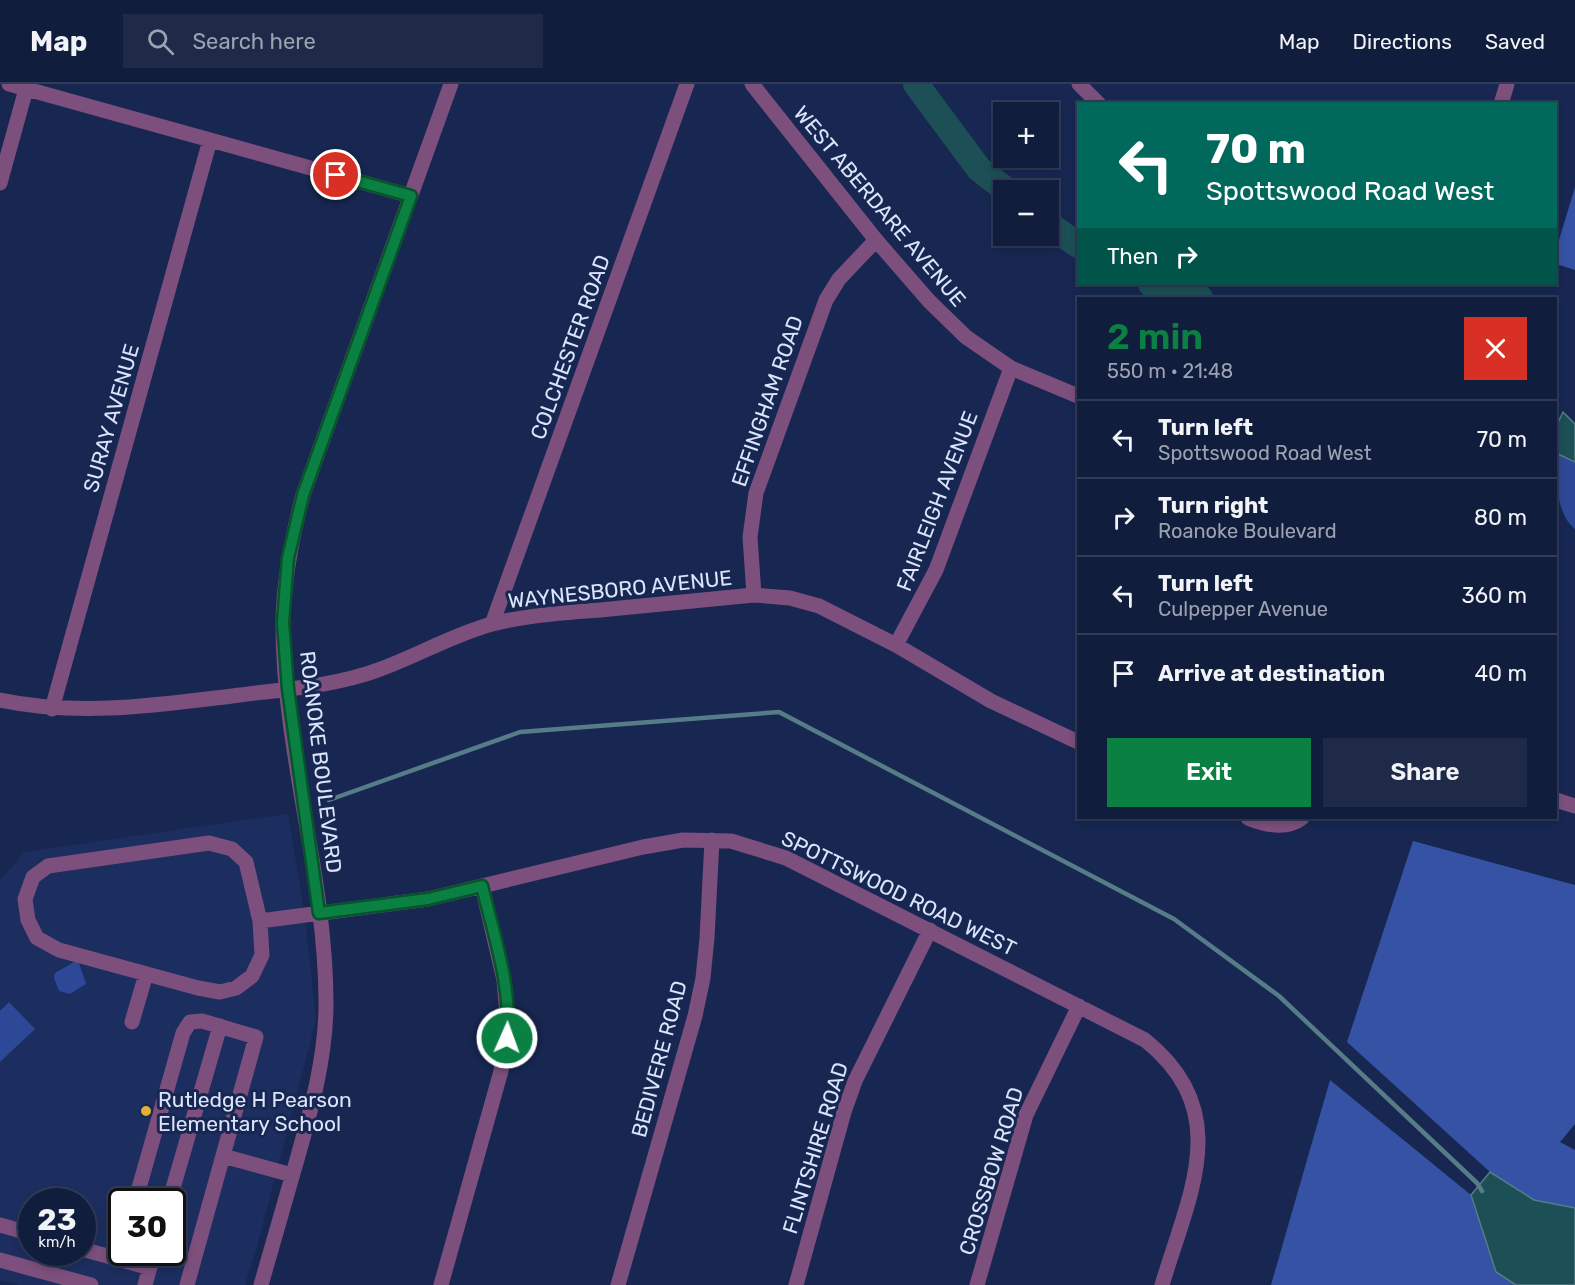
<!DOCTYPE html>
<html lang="en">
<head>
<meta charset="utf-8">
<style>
	:root { --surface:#111d3d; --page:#1e2a48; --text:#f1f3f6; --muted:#9ca2b0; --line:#303b57; --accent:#0b8043 }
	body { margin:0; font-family:Rubik,sans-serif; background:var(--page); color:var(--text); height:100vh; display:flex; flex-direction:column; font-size:22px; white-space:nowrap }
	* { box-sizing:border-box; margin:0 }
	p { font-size:20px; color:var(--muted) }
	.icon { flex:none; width:33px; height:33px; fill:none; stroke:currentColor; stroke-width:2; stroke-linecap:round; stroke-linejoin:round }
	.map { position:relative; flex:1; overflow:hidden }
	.side { position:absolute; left:1077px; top:213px; width:480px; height:522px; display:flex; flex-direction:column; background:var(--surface); border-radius:0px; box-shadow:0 3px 9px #0003,0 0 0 2px var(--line) }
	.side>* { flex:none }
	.guide { position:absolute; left:1077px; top:18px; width:480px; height:183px; border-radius:0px; box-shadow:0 3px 9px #0003,0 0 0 2px var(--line); background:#00695c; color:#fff; overflow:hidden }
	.tools { position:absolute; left:993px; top:18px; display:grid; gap:12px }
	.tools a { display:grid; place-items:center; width:66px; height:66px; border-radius:0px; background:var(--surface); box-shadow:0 3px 9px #0003,0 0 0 2px var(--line); font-size:30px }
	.speed { position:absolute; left:18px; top:1104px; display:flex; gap:12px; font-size:30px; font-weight:700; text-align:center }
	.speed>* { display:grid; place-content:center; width:78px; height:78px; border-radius:50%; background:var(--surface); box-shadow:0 3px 9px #0003,0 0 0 2px var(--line); line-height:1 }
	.speed small { font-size:15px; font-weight:400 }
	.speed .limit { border:3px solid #111; border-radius:9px; background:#fff; color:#111 }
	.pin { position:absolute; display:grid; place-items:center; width:51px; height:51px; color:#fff; margin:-26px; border:3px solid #fff; border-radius:50%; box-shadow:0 2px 6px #0007 }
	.me { position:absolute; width:66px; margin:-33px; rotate:2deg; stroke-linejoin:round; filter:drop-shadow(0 0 4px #0008) }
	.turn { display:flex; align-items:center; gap:21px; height:126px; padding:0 30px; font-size:27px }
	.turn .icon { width:78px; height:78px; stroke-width:2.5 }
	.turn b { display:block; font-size:42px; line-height:51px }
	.then { display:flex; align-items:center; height:57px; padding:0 30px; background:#0003; gap:12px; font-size:22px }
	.round { display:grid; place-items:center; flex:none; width:63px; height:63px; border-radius:0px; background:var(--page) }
	.head { display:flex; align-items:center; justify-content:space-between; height:102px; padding:0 30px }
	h1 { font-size:36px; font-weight:600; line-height:45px; color:var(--accent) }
	.button { display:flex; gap:12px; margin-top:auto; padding:12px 30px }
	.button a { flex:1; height:69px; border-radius:0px; background:var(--accent); color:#fff; font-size:24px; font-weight:600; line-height:69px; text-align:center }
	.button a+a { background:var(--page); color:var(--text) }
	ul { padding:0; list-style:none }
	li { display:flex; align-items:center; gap:18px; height:78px; padding:0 30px; border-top:2px solid var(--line) }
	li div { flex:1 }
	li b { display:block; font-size:22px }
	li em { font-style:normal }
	header { display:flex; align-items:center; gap:36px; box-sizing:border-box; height:84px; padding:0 30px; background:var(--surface); border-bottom:2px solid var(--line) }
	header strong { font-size:28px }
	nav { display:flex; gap:33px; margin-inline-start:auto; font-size:21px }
	.search { width:420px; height:54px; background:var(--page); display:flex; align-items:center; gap:15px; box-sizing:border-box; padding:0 21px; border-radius:0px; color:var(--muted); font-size:22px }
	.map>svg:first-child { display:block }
</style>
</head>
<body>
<header>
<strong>Map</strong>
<div class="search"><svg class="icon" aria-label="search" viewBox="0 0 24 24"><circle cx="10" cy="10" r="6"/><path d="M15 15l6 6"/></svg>Search here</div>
<nav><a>Map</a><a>Directions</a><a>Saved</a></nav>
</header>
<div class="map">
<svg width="1575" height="1201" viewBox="0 0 1575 1201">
	<rect width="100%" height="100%" fill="#172751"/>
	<path fill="#1c2e5f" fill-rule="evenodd" d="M288 730 305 833 316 936 256 1166 245 1201H19L0 1196V797L24 768ZM32 1118H82V1168H32ZM122 1118H172V1168H122Z"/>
	<path fill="#2d4897" d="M1556 369 1575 378V445C1555 429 1556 393 1556 369Z
		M74 878 79 879 86 900 70 910 59 907 54 894 55 889Z
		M9 918 35 945 0 978V927Z"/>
	<path fill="#3552a4" d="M1575 103V186L1556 180V166Z
		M1413 757 1575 801V1040L1560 1058 1575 1066V1124L1534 1116 1490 1088 1347 958Z
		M1330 996 1471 1111 1496 1188 1516 1201H1271Z"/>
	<path fill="#1c5056" stroke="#557c87" stroke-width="1.5" d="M1563 328 1575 340V378L1556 369V343Z
		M1490 1088 1534 1116 1575 1124V1201H1516L1496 1188 1471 1111Z"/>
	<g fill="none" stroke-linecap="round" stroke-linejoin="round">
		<path stroke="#557c87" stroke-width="4.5" d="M329 716 520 648 779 628 1174 835 1279 912 1477 1099 1482 1107"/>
		<path stroke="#1c5056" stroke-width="26" d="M916 0 979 85 1006 106
			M1048 140 1078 161
			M1151 200 1200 214"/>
		<path stroke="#7c4f7d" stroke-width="15" d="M9 0 411 112
			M752 0 876 156 929 217 966 253 1011 284 1078 312
			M1079 0 1099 20
			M1501 20 1507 0
			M0 99 26 5
			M754 511 750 453 756 409 826 216 839 195 876 156
			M492 540 687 0
			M896 561 936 486 1011 284
			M0 616C82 633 157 621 240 611 286 605 334 602 378 586 417 572 452 551 492 540 527 531 564 529 600 526 651 521 703 516 754 511L790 514 819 522 896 561 991 617 1078 658
			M52 625 210 56
			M1556 716 1575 722
			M1248 734C1265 741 1286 746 1302 734
			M209 759 232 765 246 778 260 837 262 871 252 892 236 904 220 908 198 904 59 866 37 854 28 836 25 815 33 793 48 782Z
			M260 837 428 815 643 763 683 756 731 757 786 774 1145 956C1235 1028 1189 1110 1162 1201
			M132 938 146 890
			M223 1072 292 1091
			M135 1118 183 949 190 938 202 937 256 953 187 1201
			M169 1118 220 942
			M0 1141 32 1150
			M82 1165 150 1184
			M0 1176 91 1201
			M145 1201 154 1168
			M261 1201C273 1160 284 1120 296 1079 311 1026 326 974 326 919 326 790 282 665 283 536 284 494 292 453 303 411L451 0
			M441 1201 501 987 508 942 504 896 482 802
			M618 1201 695 932 703 894 707 854 712 756
			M796 1201 844 1028 855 997 930 846
			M977 1201 1026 1031 1079 922"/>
	</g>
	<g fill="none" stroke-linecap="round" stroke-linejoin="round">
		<g stroke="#07532c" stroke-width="15">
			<path id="route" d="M336 91 411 112 303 411 288 474 283 538 288 605 319 829 428 815 482 802C494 852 512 903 507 954"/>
		</g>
		<use href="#route" stroke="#0b8043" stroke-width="10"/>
	</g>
	<circle fill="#e0b034" stroke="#172751" stroke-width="2" cx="146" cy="1027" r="6"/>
	<g text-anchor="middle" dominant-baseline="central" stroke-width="6" stroke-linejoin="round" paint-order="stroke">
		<g font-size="21" fill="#dae4fa" stroke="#172751">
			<text transform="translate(880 122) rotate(50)">WEST ABERDARE AVENUE</text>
			<text transform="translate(570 263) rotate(-70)">COLCHESTER ROAD</text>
			<text transform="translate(767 317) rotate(-71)">EFFINGHAM ROAD</text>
			<text transform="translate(111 334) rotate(-74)">SURAY AVENUE</text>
			<text transform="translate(937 417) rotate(-69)">FAIRLEIGH AVENUE</text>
			<text transform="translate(620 505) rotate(-6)">WAYNESBORO AVENUE</text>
			<text transform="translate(321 678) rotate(83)">ROANOKE BOULEVARD</text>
			<text transform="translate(899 809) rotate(26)">SPOTTSWOOD ROAD WEST</text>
			<text transform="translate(659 975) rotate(-75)">BEDIVERE ROAD</text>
			<text transform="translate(815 1064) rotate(-73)">FLINTSHIRE ROAD</text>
			<text transform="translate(991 1087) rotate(-73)">CROSSBOW ROAD</text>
		</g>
		<g font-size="21" fill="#dae4fa" stroke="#172751" text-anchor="start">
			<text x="158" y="1015">Rutledge H Pearson<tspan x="158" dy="24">Elementary School</tspan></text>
		</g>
	</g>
</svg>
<div class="tools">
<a>+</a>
<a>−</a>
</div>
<div class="speed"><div>23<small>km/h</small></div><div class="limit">30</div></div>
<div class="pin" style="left:336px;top:91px;background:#d93025"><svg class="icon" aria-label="arrive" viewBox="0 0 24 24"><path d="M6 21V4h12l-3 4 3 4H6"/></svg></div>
<svg class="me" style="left:507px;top:954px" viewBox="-20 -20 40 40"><circle r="17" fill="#0b8043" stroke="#fff" stroke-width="3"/><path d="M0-11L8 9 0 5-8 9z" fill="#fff"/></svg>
<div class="guide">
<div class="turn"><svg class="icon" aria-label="left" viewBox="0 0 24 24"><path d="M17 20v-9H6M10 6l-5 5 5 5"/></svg><div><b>70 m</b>Spottswood Road West</div></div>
<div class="then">Then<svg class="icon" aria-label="right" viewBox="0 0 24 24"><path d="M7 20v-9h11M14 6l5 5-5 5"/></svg></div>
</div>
<section class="side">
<div class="head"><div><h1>2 min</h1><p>550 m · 21:48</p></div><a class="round" style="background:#d93025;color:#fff"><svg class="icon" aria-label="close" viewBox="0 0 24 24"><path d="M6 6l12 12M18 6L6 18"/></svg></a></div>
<ul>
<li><svg class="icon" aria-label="left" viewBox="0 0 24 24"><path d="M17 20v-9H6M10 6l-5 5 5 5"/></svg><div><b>Turn left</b><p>Spottswood Road West</p></div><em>70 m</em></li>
<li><svg class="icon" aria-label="right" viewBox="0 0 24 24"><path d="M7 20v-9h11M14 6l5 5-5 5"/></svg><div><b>Turn right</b><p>Roanoke Boulevard</p></div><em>80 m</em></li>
<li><svg class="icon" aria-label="left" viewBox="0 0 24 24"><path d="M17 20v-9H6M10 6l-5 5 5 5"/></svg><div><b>Turn left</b><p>Culpepper Avenue</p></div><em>360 m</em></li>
<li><svg class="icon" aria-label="arrive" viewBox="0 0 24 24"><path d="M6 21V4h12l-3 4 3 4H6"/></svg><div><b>Arrive at destination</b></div><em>40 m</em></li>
</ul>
<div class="button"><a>Exit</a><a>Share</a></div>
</section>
</div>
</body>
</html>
